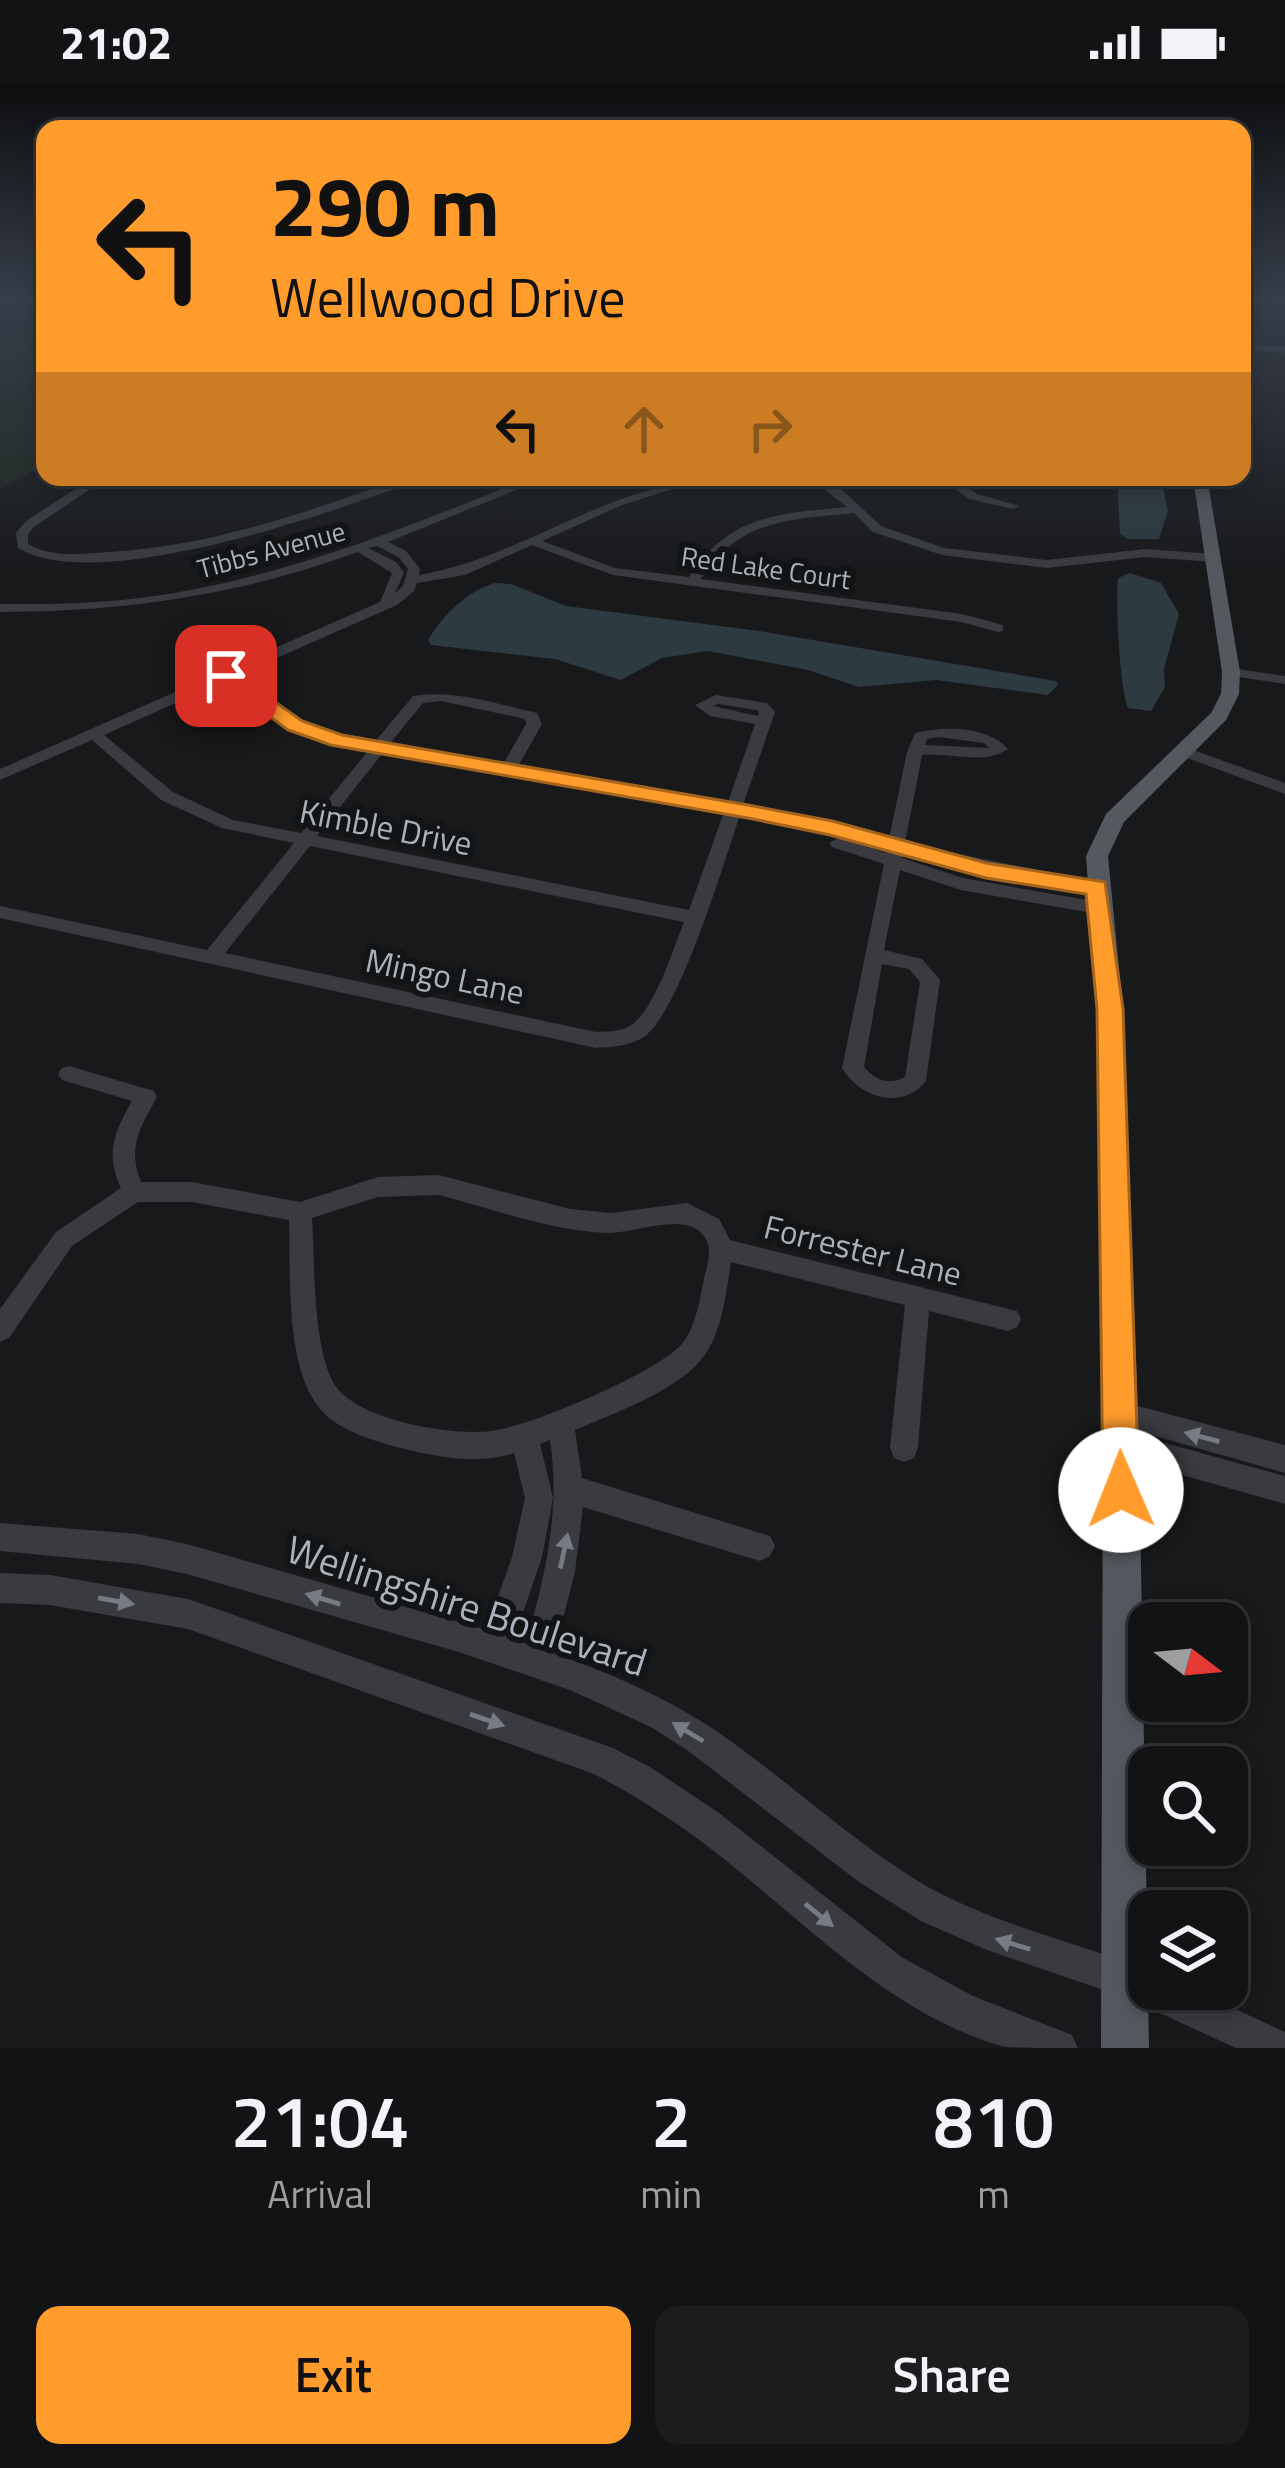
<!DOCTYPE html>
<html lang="en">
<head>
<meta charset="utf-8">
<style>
	:root { --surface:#121314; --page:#1b1c1d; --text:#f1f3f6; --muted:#9c9ea0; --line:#313234; --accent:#ff9c2c }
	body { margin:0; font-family:"Titillium Web",sans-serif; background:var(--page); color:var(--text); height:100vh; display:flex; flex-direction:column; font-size:45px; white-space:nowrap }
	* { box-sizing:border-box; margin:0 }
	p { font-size:39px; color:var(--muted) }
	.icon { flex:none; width:66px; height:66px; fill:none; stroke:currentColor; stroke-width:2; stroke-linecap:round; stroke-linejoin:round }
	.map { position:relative; height:1964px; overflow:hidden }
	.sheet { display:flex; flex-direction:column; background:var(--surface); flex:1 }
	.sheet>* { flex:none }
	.guide { position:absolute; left:36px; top:36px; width:1215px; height:366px; border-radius:24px; box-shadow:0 6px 18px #0003,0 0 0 3px var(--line); background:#ff9c2c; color:#111; overflow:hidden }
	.needle { width:78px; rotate:106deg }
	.buttons { position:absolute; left:1128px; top:1518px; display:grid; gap:24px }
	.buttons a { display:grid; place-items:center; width:120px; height:120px; border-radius:24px; background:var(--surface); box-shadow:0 6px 18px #0003,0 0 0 3px var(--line); font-size:60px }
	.pin { position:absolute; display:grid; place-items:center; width:102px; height:102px; color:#fff; margin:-51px; border-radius:24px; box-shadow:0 6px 18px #0006 }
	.me { position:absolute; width:132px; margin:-66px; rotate:359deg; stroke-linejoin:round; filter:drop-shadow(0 0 9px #0008) }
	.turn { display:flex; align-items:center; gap:42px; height:252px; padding:0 36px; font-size:54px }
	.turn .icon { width:156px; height:156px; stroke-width:2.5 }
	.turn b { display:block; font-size:84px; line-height:102px }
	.lanes { display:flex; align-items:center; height:114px; padding:0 36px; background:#0003; justify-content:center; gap:60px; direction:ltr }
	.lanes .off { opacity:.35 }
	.eta { display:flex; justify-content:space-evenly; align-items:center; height:204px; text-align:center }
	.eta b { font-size:72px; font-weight:600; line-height:84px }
	.primary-button { display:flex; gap:24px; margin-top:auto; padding:24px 36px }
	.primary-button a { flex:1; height:138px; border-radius:24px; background:var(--accent); color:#111; font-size:48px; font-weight:600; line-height:138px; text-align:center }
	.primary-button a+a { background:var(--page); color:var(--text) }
	.status { display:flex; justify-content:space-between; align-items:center; height:84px; padding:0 60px; background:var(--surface); direction:ltr }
	.status svg { height:33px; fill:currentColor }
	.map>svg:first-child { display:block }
</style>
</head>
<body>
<div class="status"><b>21:02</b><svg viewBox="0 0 49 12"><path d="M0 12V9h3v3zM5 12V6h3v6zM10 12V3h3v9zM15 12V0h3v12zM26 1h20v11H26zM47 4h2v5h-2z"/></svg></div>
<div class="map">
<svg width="1285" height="1964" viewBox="0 0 1285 1964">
	<rect width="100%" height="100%" fill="#18191b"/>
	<path fill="#1e261e" d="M45 230V381L0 405V252L35 241Z"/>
	<path fill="#2d3a40" d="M1117 393H1161L1168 427 1159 455H1128L1120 450Z
		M1130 489 1161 499 1179 530 1164 585 1165 603 1151 627 1128 624C1120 607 1115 515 1118 494Z
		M495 499 511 500 566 522 759 547 1056 597 1058 601 1048 611 936 596 859 603 808 586 708 567 662 574 621 596 555 575 431 561 428 556C442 532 468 506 495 499Z"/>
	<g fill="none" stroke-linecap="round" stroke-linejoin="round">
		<path fill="#393b40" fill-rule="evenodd" d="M1242 260 1285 263V269L1242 266Z
			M94 393H108L34 443 28 450V460C53 474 81 470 109 468 212 462 308 428 404 393H420C402 404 379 410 360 417 286 443 87 507 18 464L16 449 26 437Z
			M532 393H548L388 458 406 467 420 485 419 491C499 478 568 430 646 407 667 401 687 393 710 393L622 421 542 457 615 484 689 493C730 430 778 430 847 423L809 393H823L839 403 881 442 944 464 1047 476 1145 465 1213 470 1219 474 1213 478 1145 473 1047 484 942 471 873 448 854 429C789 436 740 434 701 495L962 530 1003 541V547L998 548 961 538 613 491 532 461 465 491 417 499 414 507 397 521 236 592 300 638 336 651 374 659 413 612C453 605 498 620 537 629L542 640 517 684 728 718 755 640 710 632 695 621 716 611 767 619 775 628 743 721 889 755 907 668 915 649C944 642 986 641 1008 665 982 682 952 668 922 671L905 759 1097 798 1106 804 1103 808 1053 803 903 769 902 774 963 794 1098 818 1107 824 1098 830 961 806 900 786 884 866 922 875 940 896 926 997C902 1027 860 1014 842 984L884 780 832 763 829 759 838 754 886 769 887 765 748 732 740 731C725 775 678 934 642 954 629 962 611 963 596 964L0 834V822L207 866 294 759 222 744 161 716 92 656 0 696V685L380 518 392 489 358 468C241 511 123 528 0 528V520C49 520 98 520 147 513 281 495 407 443 532 393ZM377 462 398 473 408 485 403 502 395 509 404 489 396 478 368 464ZM225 597 290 644 327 658 368 667 301 749 233 736 173 708 104 651ZM441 617 525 635 526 640 502 682 388 662 423 619ZM718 620 757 626 759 628 758 632 713 622ZM939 653 984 659 989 664 925 661 927 655ZM382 670 724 728 689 826 317 752ZM310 762 684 838C673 866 656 921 633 940 623 948 608 947 596 948L225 869ZM882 880 909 885 920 898 905 993C889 1002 875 996 864 983Z
			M938 393H951L977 410 1019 422 1013 425 969 415Z
			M1231 584 1285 592V600L1226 591 1224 588Z
			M1185 663 1285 699V710L1179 671V665Z
			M69 982 154 1007 157 1013C140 1044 127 1063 141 1098H192L300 1118 378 1093 439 1091 570 1125 611 1129 687 1119 719 1135 730 1156 1017 1227 1021 1235 1017 1243 1008 1247 929 1227 918 1364 914 1374 904 1378 894 1374 890 1364 905 1221 731 1178C726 1210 722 1252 700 1277 674 1308 612 1330 575 1346L582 1394 770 1452 775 1462 770 1472 760 1477 583 1423 575 1488 554 1569C609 1589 663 1612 712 1644 783 1692 845 1752 918 1797 989 1840 1073 1856 1149 1887V1905H1192L1285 1948V1964H1236L1127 1914 987 1866 921 1837 859 1798 687 1666 651 1643 570 1606 462 1569 187 1490 138 1480 0 1467V1439L138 1450 187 1460 486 1546 512 1473 525 1414 514 1369C478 1380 441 1374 405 1365 378 1358 340 1348 321 1326 284 1283 291 1189 289 1136L192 1118H138L72 1162 9 1254 0 1258V1225L56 1148 121 1104C105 1070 114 1048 132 1017L62 996 58 990 62 984ZM439 1111C493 1125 551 1147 607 1149 634 1150 684 1127 703 1151 714 1164 707 1180 704 1195 699 1217 696 1245 680 1262 653 1290 529 1343 491 1347 452 1352 363 1337 337 1304 312 1271 315 1176 312 1134L378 1113ZM550 1356C561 1427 545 1492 526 1559L514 1555 542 1473 553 1414 540 1360Z
			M1119 1317 1285 1361V1389L1109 1339 1106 1330 1109 1321Z
			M1121 1347 1285 1392V1420L1111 1371 1107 1361 1111 1351Z
			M0 1489 50 1491 188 1515 613 1664 650 1683 719 1729 903 1874 973 1912 1072 1951 1078 1964C1055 1964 1026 1964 1005 1963 894 1932 811 1844 724 1775 683 1742 640 1714 594 1690L188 1545 50 1521 0 1519Z"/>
		<path fill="#55595f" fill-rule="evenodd" d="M1193 393H1207L1240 588 1239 610 1226 636 1124 738 1108 772 1123 925 1139 1361 1149 1964H1101L1103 1361 1097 925 1086 772 1106 730 1211 629 1221 610 1222 588Z"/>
	</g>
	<defs><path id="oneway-solid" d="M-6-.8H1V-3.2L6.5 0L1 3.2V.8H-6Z" transform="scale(3)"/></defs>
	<g fill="#777c84">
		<use href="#oneway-solid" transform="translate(1202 1353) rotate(-165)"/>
		<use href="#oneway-solid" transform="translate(564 1467) rotate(-78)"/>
		<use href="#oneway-solid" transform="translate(323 1515) rotate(-163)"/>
		<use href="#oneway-solid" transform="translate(116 1517) rotate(10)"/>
		<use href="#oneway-solid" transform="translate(487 1636) rotate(19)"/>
		<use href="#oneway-solid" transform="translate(688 1648) rotate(-149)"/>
		<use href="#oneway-solid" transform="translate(819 1831) rotate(39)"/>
		<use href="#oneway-solid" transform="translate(1013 1860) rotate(-163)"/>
	</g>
	<linearGradient id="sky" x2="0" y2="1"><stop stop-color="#0d0e0f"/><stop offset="0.44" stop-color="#373e4a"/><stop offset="1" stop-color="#373e4a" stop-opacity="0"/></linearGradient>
	<rect width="1285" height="489" fill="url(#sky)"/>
	<path fill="#ff9c2c" stroke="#a6651d" stroke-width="3" d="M220 588H233L302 637 342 651 748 721 832 737 986 779 1105 798 1123 925 1139 1406 1134 1418 1121 1424 1108 1418 1103 1406 1097 925 1086 810 986 794 830 751 748 734 331 661 288 646 220 596Z"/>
	<g text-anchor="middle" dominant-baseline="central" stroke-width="12" stroke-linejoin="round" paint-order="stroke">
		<g font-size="27" fill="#aab2bb" stroke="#131416">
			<text transform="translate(271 465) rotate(-15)">Tibbs Avenue</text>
			<text transform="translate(766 483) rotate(8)">Red Lake Court</text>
		</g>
		<g font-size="33" fill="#aab2bb" stroke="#131416">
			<text transform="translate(386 743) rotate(11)">Kimble Drive</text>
			<text transform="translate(445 892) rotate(12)">Mingo Lane</text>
			<text transform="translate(863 1166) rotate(14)">Forrester Lane</text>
		</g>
		<g font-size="39" fill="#aab2bb" stroke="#131416">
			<text transform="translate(467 1521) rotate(18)">Wellingshire Boulevard</text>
		</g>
	</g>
</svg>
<div class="buttons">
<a><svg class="needle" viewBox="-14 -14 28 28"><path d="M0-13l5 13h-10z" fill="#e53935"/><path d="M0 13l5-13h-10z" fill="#9c9ea0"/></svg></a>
<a><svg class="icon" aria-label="search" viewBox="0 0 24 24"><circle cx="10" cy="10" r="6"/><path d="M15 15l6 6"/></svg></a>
<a><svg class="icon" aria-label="layers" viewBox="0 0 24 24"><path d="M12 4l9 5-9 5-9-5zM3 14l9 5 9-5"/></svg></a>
</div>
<div class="pin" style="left:226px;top:592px;background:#d93025"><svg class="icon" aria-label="arrive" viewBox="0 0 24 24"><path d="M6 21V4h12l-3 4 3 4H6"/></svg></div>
<svg class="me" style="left:1121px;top:1406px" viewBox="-20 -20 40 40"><circle r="19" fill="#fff"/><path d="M0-13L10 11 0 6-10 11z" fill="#ff9c2c"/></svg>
<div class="guide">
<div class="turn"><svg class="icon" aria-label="left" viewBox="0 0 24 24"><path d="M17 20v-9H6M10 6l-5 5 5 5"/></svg><div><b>290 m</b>Wellwood Drive</div></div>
<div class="lanes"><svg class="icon" aria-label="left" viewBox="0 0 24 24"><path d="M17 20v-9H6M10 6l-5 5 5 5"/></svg><svg class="icon off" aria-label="ahead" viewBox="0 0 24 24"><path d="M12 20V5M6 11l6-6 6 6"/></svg><svg class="icon off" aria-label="right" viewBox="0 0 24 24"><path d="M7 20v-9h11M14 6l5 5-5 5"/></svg></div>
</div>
</div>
<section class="sheet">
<div class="eta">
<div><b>21:04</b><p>Arrival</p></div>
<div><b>2</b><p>min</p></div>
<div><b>810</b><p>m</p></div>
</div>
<div class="primary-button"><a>Exit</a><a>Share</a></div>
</section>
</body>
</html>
